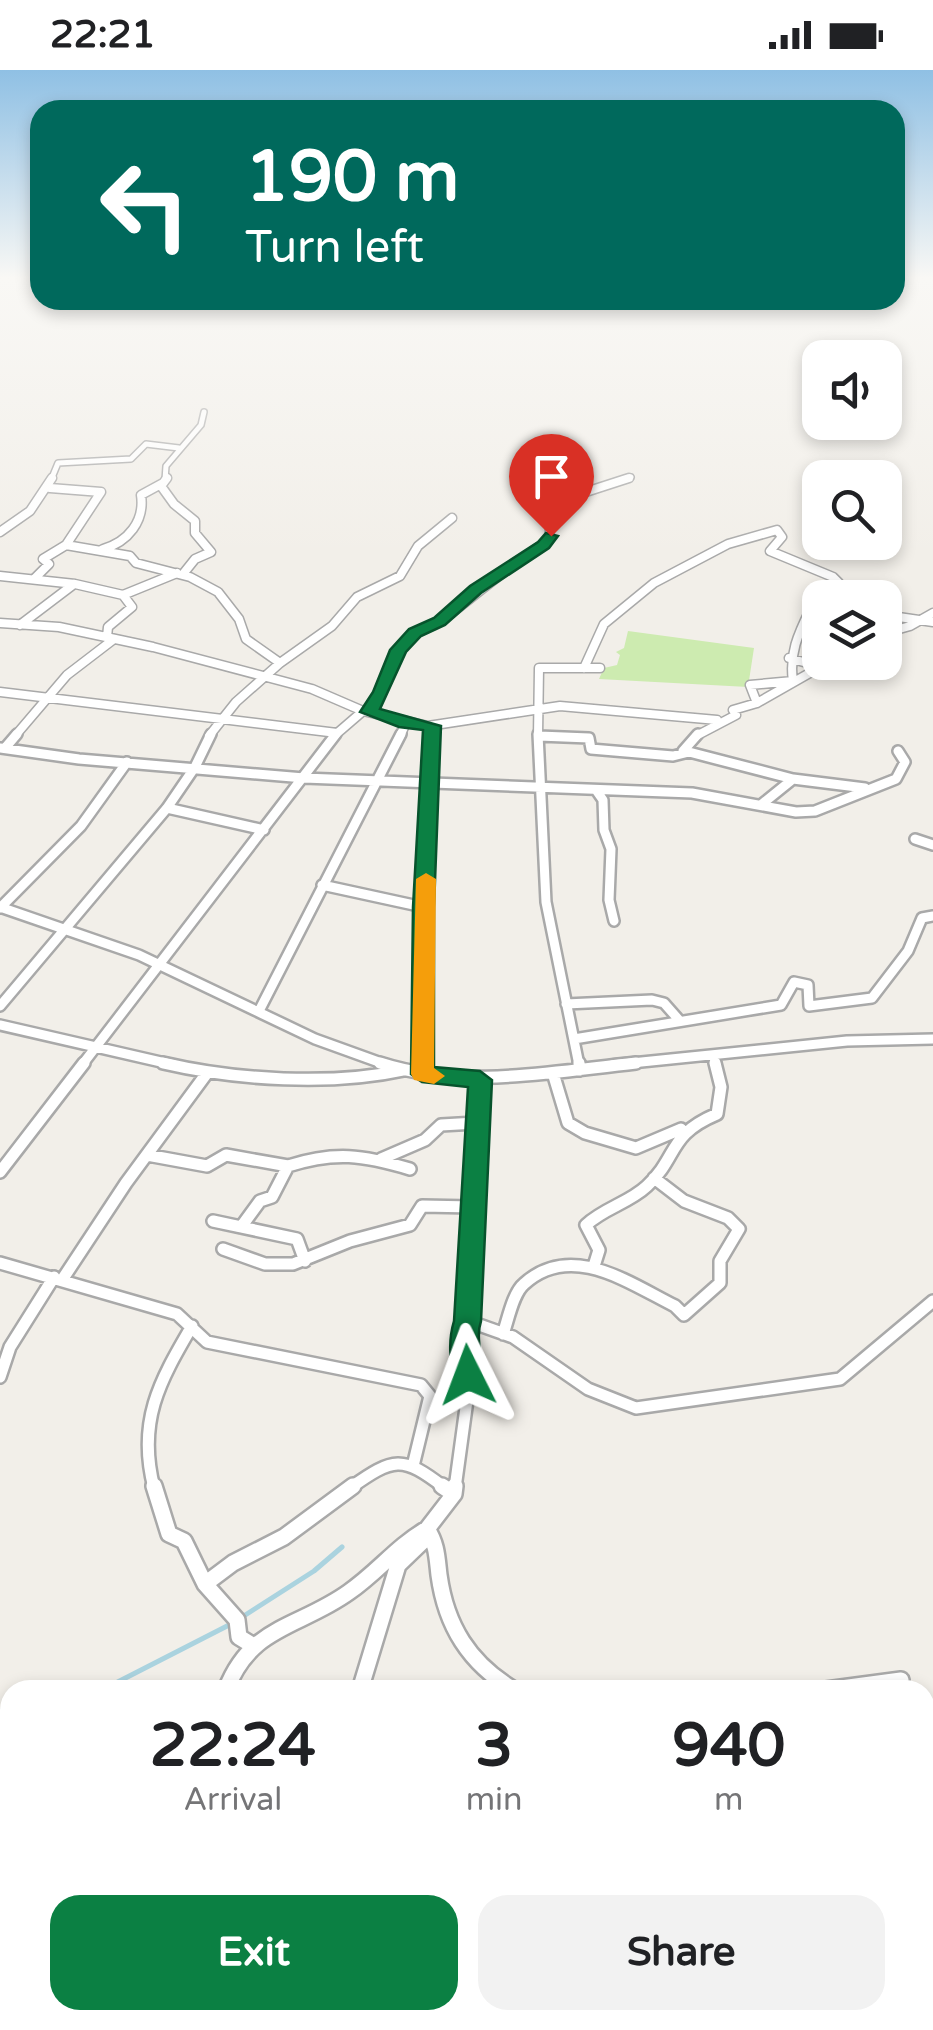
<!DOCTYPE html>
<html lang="en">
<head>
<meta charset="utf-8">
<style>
	:root { --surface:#fff; --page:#f2f2f2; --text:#202124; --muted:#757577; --accent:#0b8043 }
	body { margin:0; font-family:"Varela Round",sans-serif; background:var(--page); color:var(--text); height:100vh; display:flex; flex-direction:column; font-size:38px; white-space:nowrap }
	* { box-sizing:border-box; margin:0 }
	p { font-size:32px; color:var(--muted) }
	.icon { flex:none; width:55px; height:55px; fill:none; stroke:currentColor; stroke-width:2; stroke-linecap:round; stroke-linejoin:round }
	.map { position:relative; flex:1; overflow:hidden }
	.details { position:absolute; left:0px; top:1610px; width:935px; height:350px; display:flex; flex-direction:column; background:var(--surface); border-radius:30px 30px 0 0; box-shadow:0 5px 15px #0003 }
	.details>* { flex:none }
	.hud { position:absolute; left:30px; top:30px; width:875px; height:210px; border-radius:30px; box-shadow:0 5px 15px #0003; background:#00695c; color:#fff; overflow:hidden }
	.buttons { position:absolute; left:802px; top:270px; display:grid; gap:20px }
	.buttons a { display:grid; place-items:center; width:100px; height:100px; border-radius:20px; background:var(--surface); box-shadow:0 5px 15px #0003; font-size:50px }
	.pin { position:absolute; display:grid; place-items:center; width:85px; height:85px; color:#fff; margin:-102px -42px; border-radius:50% 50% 50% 0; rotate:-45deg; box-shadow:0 0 10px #0007 }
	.pin .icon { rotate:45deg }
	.me { position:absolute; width:110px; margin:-55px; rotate:357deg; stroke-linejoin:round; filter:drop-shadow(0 0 8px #0008) }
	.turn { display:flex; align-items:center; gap:35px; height:210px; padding:0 50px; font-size:45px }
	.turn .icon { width:130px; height:130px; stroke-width:2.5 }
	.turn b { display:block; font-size:70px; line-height:85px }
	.eta { display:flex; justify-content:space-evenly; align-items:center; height:170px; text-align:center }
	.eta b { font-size:60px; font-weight:800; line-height:70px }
	.primary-button { display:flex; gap:20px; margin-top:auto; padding:20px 50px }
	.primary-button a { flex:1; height:115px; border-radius:30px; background:var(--accent); color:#fff; font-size:40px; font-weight:800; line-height:115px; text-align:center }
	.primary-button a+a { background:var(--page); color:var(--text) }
	.status { display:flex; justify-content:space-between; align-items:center; height:70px; padding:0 50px; background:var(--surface); direction:ltr }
	.status svg { height:28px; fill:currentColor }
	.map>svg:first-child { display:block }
</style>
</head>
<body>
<div class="status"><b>22:21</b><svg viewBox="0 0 49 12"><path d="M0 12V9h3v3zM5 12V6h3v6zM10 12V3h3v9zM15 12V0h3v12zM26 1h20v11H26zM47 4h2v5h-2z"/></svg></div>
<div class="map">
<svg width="933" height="1960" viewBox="0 0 933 1960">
	<rect width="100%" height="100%" fill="#f2efe9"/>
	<path fill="#cdebb0" d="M628 561 754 578 748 617 599 609 604 598 617 595 620 585 616 582 624 578Z"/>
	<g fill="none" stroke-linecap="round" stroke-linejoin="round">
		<path stroke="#aad3df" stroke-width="5" d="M239 1549 314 1501 342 1477
			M102 1620 231 1554
			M0 1641 10 1640"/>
		<g stroke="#a9a9a9" stroke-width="8">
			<path id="minor-far4" d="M51 410 58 393 131 389 146 374 179 378
				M165 410 166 396 201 355 204 342
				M621 410 631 407"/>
		</g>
		<g stroke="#a9a9a9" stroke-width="11">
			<path id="minor-far3" d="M167 408 161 416 174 434 195 451V463L211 482 195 489 183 504
				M50 418 101 422 66 475
				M0 462 30 441 52 408
				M103 479C128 472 145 451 141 425L163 413
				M0 506 75 514 123 525 132 537 108 557 107 567
				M34 509 49 494 43 489 66 475 130 486 136 493 190 507 218 522 239 549 246 569 280 593 236 632 209 666
				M123 525 177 503
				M885 545 933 552
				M0 553 59 557 153 577 312 619 363 641 428 656 560 636 717 650
				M20 555 74 514
				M885 563 910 556 933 543
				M789 588 807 593 817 602
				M280 593 332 556 357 527 400 506 418 476 452 448
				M584 598 604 554 654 513 728 474 777 460 782 467 770 481 833 507 839 513 837 520 847 528
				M0 622 337 663
				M757 633 750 615 793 611C789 584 798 564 810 540L820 538
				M369 641C382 622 386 597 399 579 411 561 428 560 444 549 479 522 512 494 549 470L551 448 561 430 629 408
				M15 666 67 605 114 569
				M334 666 363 641
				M400 666 406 653
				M431 666 432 656
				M538 666 539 598H600
				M539 666H548
				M696 666 736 645 733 640 757 633 829 592"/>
		</g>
		<g stroke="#a9a9a9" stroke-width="14">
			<path id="minor-far2" d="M538 664 546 832 579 995
				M539 666 589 668 591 679 673 686 689 682 793 709
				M0 678 79 689 304 708 692 723 796 742 815 741 896 709 905 692 898 681
				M5 678 17 664
				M683 681 698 664
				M596 720 603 730 604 760 611 779 609 830 614 851
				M762 734 793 709 865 718
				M167 738 264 760
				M915 769 933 775
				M322 815 423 837
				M0 837 139 885 315 969 387 995
				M0 838 81 756 127 692
				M566 934 652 930 664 933 679 950
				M0 936 167 738 195 697 211 664
				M259 941 401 664
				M0 955 174 995
				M574 969 781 935 794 912 808 915 809 936 872 928 908 881 922 848 933 846
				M714 987 716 995
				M82 995 336 664
				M422 995 423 837 432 664
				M612 995 847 971 933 969"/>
		</g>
		<g stroke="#a9a9a9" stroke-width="16">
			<path id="minor-far1" d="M163 993C236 1010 331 1016 404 1000
				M380 993C464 1020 550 1002 636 993
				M579 993 580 1000
				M553 1003 568 1053 585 1063 636 1078 681 1059
				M422 1004V993
				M147 1085 207 1096 226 1085 288 1096 272 1127 260 1131 241 1157
				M381 1089 425 1070 441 1055 476 1053
				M288 1096C335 1081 363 1085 410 1099
				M0 1102 84 993
				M213 1151 297 1169 305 1191
				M223 1179 265 1194H293L350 1171 410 1155 422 1136 473 1137
				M0 1193 177 1244 207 1272 421 1315 430 1326 413 1396
				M594 1196 599 1180 586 1155C604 1138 629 1133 647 1116 679 1086 667 1065 717 1044L721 1017 715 993
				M62 1210 126 1113 207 1003
				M468 1251 513 1267 588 1319 636 1338 840 1309 933 1231
				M503 1264C508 1250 513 1223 524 1214 571 1171 629 1213 675 1236L684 1245 720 1213V1191L739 1159 728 1148 684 1131 654 1108
				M0 1307 10 1277 54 1207
				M154 1418C137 1352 159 1312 192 1256
				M350 1418C394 1387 402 1385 445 1418
				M455 1418 468 1323 462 1279 468 1251 480 1009"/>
		</g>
		<g stroke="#a9a9a9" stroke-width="20">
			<path id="minor" d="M154 1416 169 1464 184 1471 205 1514 237 1550 239 1567 252 1575
				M442 1416 454 1424
				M205 1514 233 1493 284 1467 353 1416
				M226 1620C251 1555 299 1558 349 1522 378 1502 396 1477 427 1459 437 1474 437 1488 439 1505 446 1556 469 1593 514 1620
				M360 1620 398 1495 424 1470 427 1459 454 1424 455 1416
				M826 1620 901 1610
				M925 1867 933 1864
				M0 1870H10
				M925 1939 933 1946
				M254 1950 263 1960
				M507 1950 516 1960
				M731 1950 741 1960
				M199 1960 207 1950"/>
		</g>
		<use href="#minor-far4" stroke="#fff" stroke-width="5"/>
		<use href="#minor-far3" stroke="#fff" stroke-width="8"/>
		<use href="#minor-far2" stroke="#fff" stroke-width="9"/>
		<use href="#minor-far1" stroke="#fff" stroke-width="11"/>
		<use href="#minor" stroke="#fff" stroke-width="15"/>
	</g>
	<linearGradient id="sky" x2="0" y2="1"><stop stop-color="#8fc0e4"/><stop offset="0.43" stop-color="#f9f8f5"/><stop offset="1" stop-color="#f9f8f5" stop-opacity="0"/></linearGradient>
	<rect width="933" height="484" fill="url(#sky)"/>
	<path fill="#0b8043" stroke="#07532c" stroke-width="2.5" d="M546 463 558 466 549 478 481 523 445 555 421 566 406 582 380 639 441 656 434 837V997L480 1001 492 1010 481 1251C474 1272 487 1295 478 1314L468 1317 458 1314C449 1295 448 1271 454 1251L468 1017 422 1012 411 1004 413 837 423 660 399 657 360 642 373 622 390 580 409 559 434 548 470 516 538 472Z"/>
	<path fill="#f59e0b" d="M426 803 436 809 434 998 445 1006 434 1014 414 1010 411 1004 416 809Z"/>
</svg>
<div class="buttons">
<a><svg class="icon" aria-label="sound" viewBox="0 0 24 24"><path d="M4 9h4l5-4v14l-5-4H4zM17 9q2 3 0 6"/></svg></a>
<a><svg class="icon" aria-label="search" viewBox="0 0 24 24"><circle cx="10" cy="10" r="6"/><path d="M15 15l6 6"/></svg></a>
<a><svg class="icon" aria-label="layers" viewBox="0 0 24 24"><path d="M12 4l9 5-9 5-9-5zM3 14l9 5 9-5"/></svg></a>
</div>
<div class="pin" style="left:551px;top:466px;background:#d93025"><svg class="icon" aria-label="arrive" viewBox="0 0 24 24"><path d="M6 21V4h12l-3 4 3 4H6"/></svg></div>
<svg class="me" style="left:468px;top:1305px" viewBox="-20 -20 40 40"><path d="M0-17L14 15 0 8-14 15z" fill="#0b8043" stroke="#fff" stroke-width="4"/></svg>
<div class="hud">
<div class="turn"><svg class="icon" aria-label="left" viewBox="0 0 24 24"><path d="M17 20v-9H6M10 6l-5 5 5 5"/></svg><div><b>190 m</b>Turn left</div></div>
</div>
<section class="details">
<div class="eta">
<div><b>22:24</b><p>Arrival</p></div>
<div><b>3</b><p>min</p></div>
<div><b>940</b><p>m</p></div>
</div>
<div class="primary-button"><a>Exit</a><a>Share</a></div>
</section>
</div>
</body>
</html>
